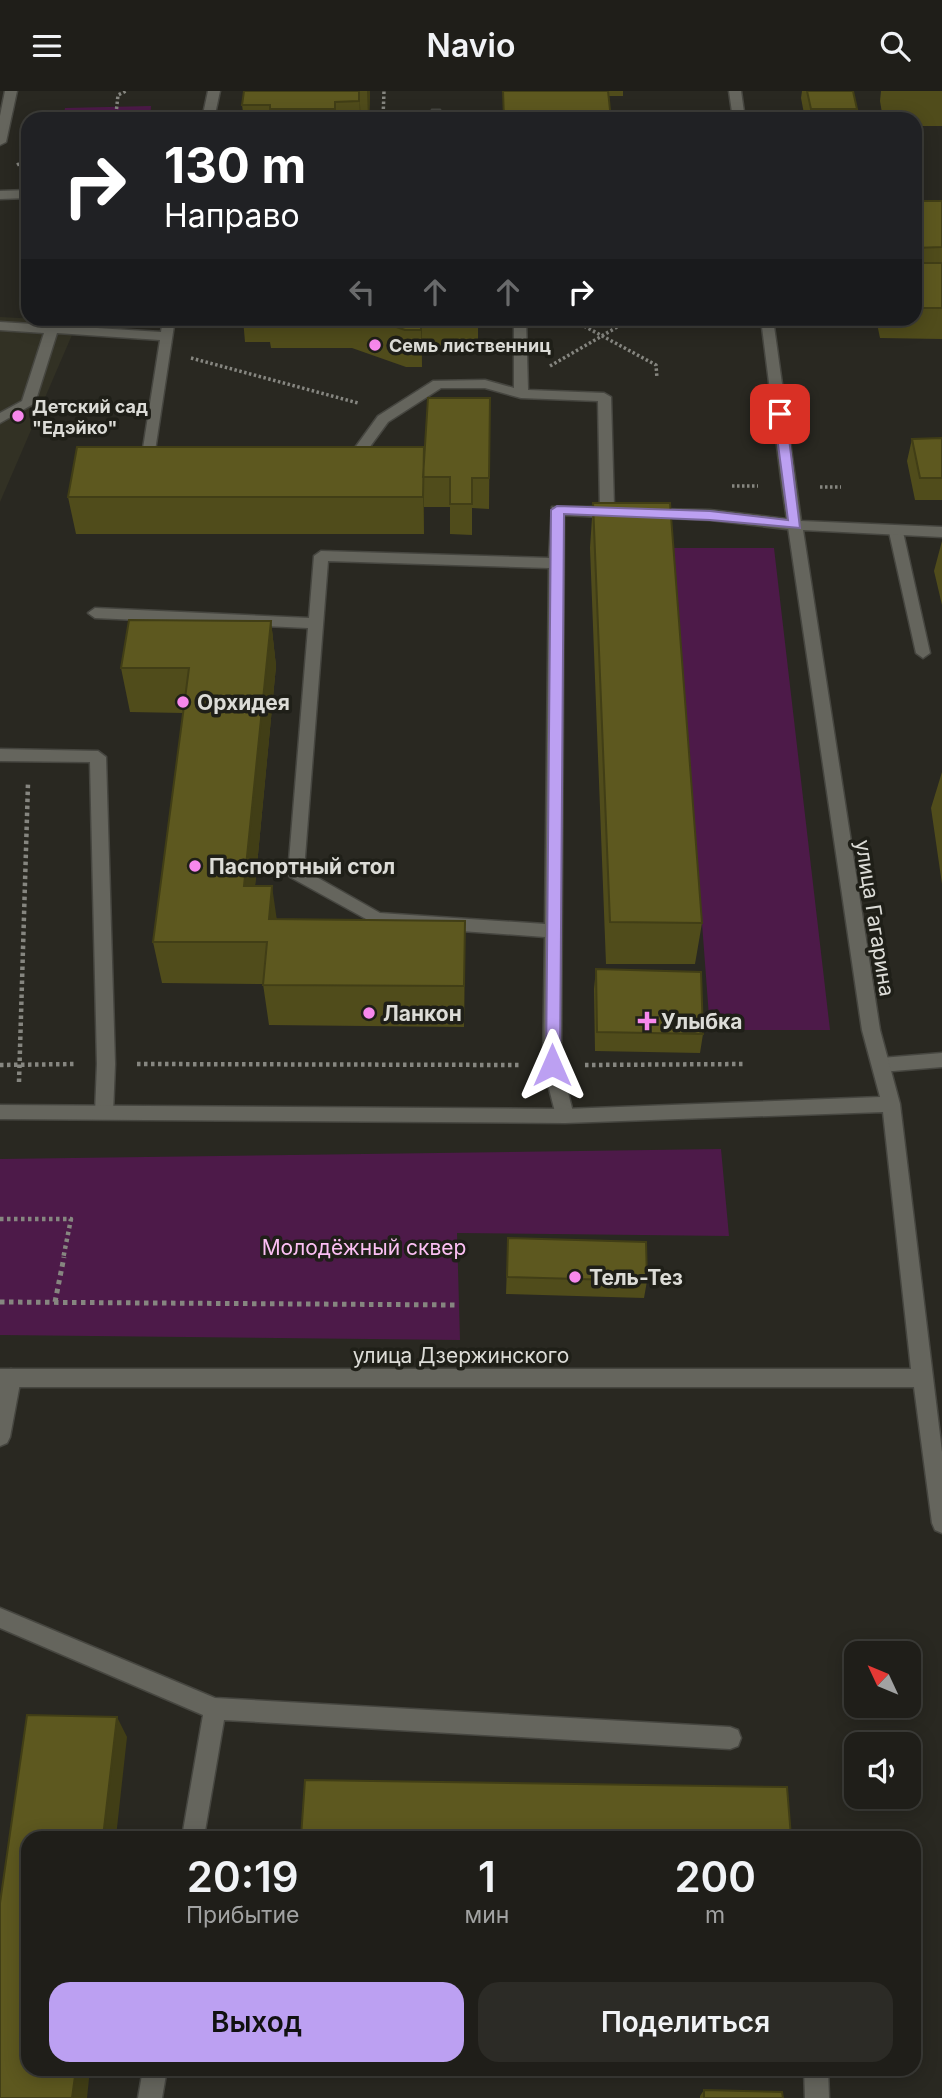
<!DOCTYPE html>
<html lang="ru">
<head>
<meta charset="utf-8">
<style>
	:root { --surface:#1f1e19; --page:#2c2b26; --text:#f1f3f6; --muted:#a1a2a2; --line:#3c3c38; --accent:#bca0f2 }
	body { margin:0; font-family:Inter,sans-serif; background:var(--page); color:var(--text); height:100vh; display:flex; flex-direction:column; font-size:26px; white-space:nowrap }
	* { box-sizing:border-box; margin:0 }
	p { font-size:23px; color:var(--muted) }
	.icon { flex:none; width:38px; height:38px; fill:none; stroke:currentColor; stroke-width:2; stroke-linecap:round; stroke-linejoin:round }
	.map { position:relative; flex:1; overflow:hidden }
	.drawer { position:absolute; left:21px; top:1740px; width:900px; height:245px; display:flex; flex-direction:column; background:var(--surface); border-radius:21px; box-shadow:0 4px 18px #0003,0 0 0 2px var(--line) }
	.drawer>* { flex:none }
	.top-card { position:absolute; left:21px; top:21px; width:901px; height:214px; border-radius:21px; box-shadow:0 4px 18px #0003,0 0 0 2px var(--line); background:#202124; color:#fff; overflow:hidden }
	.needle { width:46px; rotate:314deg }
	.fabs { position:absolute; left:844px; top:1550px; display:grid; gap:14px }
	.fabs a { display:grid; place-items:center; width:77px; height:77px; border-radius:14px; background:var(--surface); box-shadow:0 4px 18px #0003,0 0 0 2px var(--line); font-size:35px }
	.pin { position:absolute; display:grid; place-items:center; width:60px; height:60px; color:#fff; margin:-30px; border-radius:14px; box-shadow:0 4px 10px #0006 }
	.me { position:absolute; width:77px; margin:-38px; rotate:0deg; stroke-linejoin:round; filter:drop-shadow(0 0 5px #0008) }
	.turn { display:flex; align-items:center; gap:24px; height:147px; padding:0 28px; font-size:32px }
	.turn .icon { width:91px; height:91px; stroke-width:2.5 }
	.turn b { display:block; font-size:49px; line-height:60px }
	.lanes { display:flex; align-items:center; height:66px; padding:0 28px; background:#0003; justify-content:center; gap:35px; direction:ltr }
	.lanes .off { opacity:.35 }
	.eta { display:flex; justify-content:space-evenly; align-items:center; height:119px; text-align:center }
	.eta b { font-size:42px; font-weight:600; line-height:49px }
	.button { display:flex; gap:14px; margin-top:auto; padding:14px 28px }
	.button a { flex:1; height:80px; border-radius:21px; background:var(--accent); color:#111; font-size:28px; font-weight:600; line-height:80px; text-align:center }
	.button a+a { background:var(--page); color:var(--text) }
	header { display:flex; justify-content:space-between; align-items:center; height:91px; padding:0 28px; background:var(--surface); font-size:32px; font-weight:600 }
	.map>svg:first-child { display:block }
</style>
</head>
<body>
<header><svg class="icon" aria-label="menu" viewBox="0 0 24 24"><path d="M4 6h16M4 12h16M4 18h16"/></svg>Navio<svg class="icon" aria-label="search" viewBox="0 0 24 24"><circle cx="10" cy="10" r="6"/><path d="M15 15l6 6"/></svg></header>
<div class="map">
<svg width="942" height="2007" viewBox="0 0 942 2007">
	<rect width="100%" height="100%" fill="#292821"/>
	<path fill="#323124" d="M0 226 78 230 0 411Z"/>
	<path fill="#4d1a49" d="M151 15 150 28H63L65 17Z
		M674 457H774L830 939H710Z
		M721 1058 729 1145 457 1142 460 1249 0 1244V1068Z"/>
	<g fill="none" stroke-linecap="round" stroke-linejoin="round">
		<g stroke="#464640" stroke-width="3">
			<path id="service" d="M5 0H17L6 51 0 54V25Z
				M208 0H220L214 28H202Z
				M432 19H440L442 28H430Z
				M163 228H175L153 373 148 374 141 370 160 249 57 242 35 312 0 332V322L22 310 44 242 0 239V231L161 241Z
				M514 228H526L528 299 604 302 611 306 614 417 626 419 628 422 621 427 564 424 561 974 574 1025 571 1030H559L556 1025 543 974 545 846 377 834 290 786 288 782 308 537 95 527 88 522 95 517 309 527 314 465 321 460 549 467 552 416H600L598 310 521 307 485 297H441L388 331 358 372 346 373 339 369 349 365 378 325 433 290 485 289 514 297ZM328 470 549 477 545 833 380 822 304 779Z
				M649 418 710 419 795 429 802 434 795 439 710 429 644 426 642 423Z
				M896 436 903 441 930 562 923 567 916 562 889 441Z
				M0 658 98 660 106 666 115 973 113 1022 110 1027H98L95 1022 97 973 90 671 0 670Z
				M942 962V976L881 981 875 979 872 974 875 969 881 967Z
				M11 1278 18 1281 21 1287 10 1346 7 1352 0 1355V1294L4 1281Z
				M0 1517 215 1607 730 1636 738 1639 741 1647 738 1655 730 1658 224 1629 204 1746H182L203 1624 0 1537Z
				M143 1978H167L162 2007H138Z
				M804 1978H828L829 2007H805Z"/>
		</g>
		<g stroke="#464640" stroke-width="3">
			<path id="minor" d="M28 99V107L0 108V100Z"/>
		</g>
		<g stroke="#464640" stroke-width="3">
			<path id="tertiary" d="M729 0H741L745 28H733Z
				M761 228H773L801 430 942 436V446L803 439 880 939 900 1013 942 1361V1442L935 1439 932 1432 914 1296H0V1278H911L883 1021 565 1032 0 1028V1014L565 1018 880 1006 862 939 782 395Z"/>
		</g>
		<path stroke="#868680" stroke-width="3.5" stroke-dasharray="2.5 2.5" stroke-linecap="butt" d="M116 23 118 4 126 0
			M70 28 71 23 142 22V28
			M383 28 384 0
			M17 74 28 68
			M571 228 656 274 657 287
			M191 267 358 312
			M550 275 631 228
			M732 395H758
			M820 396H841"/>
		<path stroke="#868680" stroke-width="4.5" stroke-dasharray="3.5 3.5" stroke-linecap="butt" d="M137 973 521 974
			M0 974 76 973
			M585 974 746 973
			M19 991 28 692
			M0 1128H71L63 1168"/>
		<path stroke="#868680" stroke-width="5" stroke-dasharray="4.5 4.5" stroke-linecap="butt" d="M0 1211 459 1214
			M55 1211 64 1166"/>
		<use href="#service" fill="#65655d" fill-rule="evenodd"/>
		<use href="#minor" fill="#65655d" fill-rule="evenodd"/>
		<use href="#tertiary" fill="#65655d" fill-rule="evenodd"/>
	</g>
	<path fill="#504c1b" d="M244 0H370L369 28H244L242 14Z
		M503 0H623V5H609L611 28H504Z
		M802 0H853L857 18 855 28H805L801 7Z
		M881 0H942V35H915V28H883L880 10Z
		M915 110H942V248L880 247 876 228H915Z
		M243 228H478V258H422V276H406L352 257H271L270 251H245Z
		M490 307 489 418 472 417V444L450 443V416H424V443H76L68 406 424 373Z
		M942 347V409H915L907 370 912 348Z
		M593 412 702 832 695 873H606L590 457Z
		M942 450V514L934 480Z
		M271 530 276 575 255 795 277 828 465 830 464 936 269 934 263 893 162 892 153 851 183 622 130 621 121 577Z
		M942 681V793L931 717Z
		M596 878 703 943 700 962 595 960 594 898Z
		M508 1147 647 1190 644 1207 506 1203Z
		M704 1999 783 2007H700V2005Z"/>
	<path fill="#413e16" d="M359 0 361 28H360Z
		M367 0H370L369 28H368Z
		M422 228V276L421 239Z
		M424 356V443L423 406Z
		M271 530 276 575 251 837 244 795Z
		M272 795 278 837 269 828Z
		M465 830V872L464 936V895Z
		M117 1626 127 1646 116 1746H103Z
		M76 1978H90L87 2007H72Z"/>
	<path fill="#5d581f" stroke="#413e16" stroke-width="2" d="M244 0H359V10L335 11V18H270V14H242Z
		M503 0H608L611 28H504Z
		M807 0H853L857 18H811Z
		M915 110H942V156L915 157Z
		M915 172H942V217H915Z
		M373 228H421V239H405Z
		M428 307H490L489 387H472V413H450V386H423Z
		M942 347V387H920L912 348Z
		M77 356H424L423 406H68Z
		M593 412H670L702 832 610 831Z
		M129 529 271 530 244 795H272L269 828 465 830 464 895 263 894 267 851H153L189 577H121Z
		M596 878 701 881 703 943 597 941Z
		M508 1147 646 1151 647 1190 507 1186Z
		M27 1624 117 1626 103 1746H28V1978H76L72 2007H0V1812Z
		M305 1689 787 1696 791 1746H301Z
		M704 1999 782 2001 783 2007H704Z"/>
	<path fill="#bca0f2" stroke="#7a689d" stroke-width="2" d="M780 320 786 323 800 437 710 429 564 423 560 974 557 978H546L551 419 557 415 710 420 788 429 774 323Z"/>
	<g fill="#f788ec" stroke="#1f1f18" stroke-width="2.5">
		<circle cx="375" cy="254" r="7"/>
		<circle cx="18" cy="325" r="7"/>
		<circle cx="183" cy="611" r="7"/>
		<circle cx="195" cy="775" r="7"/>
		<circle cx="369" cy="922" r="7"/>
		<path d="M643.5 919.5h7v7h7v7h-7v7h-7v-7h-7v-7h7z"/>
		<circle cx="575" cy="1186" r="7"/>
	</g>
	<g text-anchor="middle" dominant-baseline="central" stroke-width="7" stroke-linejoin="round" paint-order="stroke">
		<g font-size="18" font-weight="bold" fill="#dcdcd7" stroke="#1f1f18" text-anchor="start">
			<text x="389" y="254">Семь лиственниц</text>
			<text x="32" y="315">Детский сад<tspan x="32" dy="21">"Едэйко"</tspan></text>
		</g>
		<g font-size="21" font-weight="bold" fill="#dcdcd7" stroke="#1f1f18" text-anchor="start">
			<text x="197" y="611">Орхидея</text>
			<text x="209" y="775">Паспортный стол</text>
			<text x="383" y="922">Ланкон</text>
			<text x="661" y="930">Улыбка</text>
			<text x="589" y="1186">Тель-Тез</text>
		</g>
		<g font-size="21" fill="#dcdcd7" stroke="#1f1f18">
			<text transform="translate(875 827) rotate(81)">улица Гагарина</text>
			<text x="461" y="1264">улица Дзержинского</text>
		</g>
		<g font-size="21" fill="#fbbff3" stroke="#1f1f18">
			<text x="364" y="1156">Молодёжный сквер</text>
		</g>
	</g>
</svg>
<div class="fabs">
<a><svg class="needle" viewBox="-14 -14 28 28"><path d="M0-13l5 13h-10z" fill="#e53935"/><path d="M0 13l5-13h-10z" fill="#a1a2a2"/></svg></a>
<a><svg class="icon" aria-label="sound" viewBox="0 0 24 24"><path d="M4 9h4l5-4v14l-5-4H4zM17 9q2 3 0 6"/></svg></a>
</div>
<div class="pin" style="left:780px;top:323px;background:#d93025"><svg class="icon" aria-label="arrive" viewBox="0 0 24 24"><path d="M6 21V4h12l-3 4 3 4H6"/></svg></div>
<svg class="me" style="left:552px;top:974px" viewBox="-20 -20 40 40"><path d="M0-17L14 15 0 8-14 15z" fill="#bca0f2" stroke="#fff" stroke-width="4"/></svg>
<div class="top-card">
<div class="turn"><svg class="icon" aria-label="right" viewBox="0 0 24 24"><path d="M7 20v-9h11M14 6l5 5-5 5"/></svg><div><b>130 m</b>Направо</div></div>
<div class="lanes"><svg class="icon off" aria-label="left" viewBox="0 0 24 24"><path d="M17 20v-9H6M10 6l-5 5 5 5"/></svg><svg class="icon off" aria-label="ahead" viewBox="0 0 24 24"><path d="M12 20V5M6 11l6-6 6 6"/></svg><svg class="icon off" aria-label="ahead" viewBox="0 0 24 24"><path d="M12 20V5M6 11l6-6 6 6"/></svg><svg class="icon" aria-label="right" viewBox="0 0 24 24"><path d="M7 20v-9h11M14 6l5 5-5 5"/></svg></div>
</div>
<section class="drawer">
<div class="eta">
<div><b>20:19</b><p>Прибытие</p></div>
<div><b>1</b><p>мин</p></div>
<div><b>200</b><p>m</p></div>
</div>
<div class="button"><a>Выход</a><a>Поделиться</a></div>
</section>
</div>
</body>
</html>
